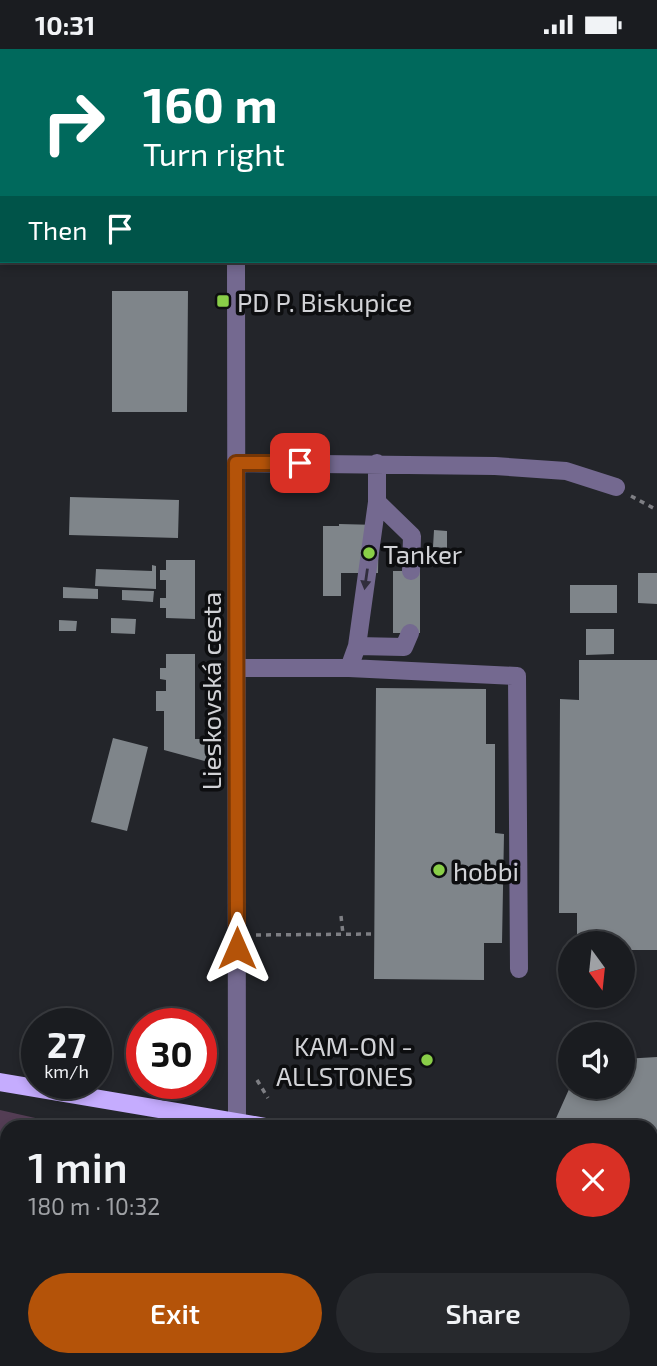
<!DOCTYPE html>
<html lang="en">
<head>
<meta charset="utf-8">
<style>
	:root { --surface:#1a1c20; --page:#27292d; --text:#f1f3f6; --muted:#9fa1a5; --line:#383a3e; --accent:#b45309 }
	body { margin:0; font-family:"Exo 2",sans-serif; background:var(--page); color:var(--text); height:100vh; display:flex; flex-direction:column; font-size:26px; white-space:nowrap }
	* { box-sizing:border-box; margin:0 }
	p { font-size:23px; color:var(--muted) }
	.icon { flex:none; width:38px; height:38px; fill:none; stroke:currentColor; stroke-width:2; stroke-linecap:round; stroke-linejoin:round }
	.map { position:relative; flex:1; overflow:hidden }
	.side { position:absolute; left:0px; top:1071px; width:658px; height:247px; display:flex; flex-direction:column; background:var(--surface); border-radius:21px 21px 0 0; box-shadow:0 4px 10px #0003,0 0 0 2px var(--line) }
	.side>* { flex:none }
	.guide { position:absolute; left:0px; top:0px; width:658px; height:214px; box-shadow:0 4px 10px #0003,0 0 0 2px var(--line); background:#00695c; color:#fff; overflow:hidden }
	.needle { width:46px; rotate:165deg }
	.fabs { position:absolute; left:558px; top:882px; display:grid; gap:14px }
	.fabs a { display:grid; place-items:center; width:77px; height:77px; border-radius:50%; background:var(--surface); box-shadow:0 4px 10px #0003,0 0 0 2px var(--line); font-size:35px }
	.speed { position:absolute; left:21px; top:959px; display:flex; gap:14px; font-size:35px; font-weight:700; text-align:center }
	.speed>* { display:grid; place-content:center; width:91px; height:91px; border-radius:50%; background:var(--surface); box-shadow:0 4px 10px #0003,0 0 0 2px var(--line); line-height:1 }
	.speed small { font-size:18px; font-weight:400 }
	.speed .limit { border:10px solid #d22; background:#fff; color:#111 }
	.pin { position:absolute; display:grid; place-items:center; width:60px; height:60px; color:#fff; margin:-30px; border-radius:14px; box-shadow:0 4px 10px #0006 }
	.me { position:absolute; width:77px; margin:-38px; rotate:0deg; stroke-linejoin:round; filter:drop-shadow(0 0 5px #0008) }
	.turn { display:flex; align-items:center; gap:24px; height:147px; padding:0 28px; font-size:32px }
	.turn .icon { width:91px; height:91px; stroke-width:2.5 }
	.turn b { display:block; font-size:49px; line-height:60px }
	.then { display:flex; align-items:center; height:66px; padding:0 28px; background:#0003; gap:14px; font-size:26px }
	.round { display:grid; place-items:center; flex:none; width:74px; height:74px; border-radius:37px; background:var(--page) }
	.head { display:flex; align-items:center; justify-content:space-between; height:119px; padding:0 28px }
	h1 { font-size:42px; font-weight:600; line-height:52px }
	.cta { display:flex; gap:14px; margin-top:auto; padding:14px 28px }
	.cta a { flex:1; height:80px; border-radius:42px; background:var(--accent); color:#fff; font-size:28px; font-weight:600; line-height:80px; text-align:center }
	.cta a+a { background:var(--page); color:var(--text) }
	.status { display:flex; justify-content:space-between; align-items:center; height:49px; padding:0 35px; background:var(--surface); direction:ltr }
	.status svg { height:19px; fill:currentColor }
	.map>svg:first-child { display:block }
</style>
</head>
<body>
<div class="status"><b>10:31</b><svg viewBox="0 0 49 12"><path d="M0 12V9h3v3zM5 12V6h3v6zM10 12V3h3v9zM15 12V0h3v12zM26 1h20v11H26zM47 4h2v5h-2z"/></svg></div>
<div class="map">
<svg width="657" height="1317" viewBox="0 0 657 1317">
	<rect width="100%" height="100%" fill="#23252a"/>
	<path fill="#533d54" d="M0 1061 75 1078H7V1225H0Z
		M0 1274 7 1276V1311H83L97 1317H0Z"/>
	<path fill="#7f858a" d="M112 242H188L187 363H112Z
		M70 448 179 451 178 489 69 486Z
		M339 475 379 476 378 524H341V547H323V477H339Z
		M434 481 447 482V499L433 498Z
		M166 511H195V570L166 569V559H160V549H166V531H160V521H166Z
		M152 516 156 517V540L95 537 96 520 152 522Z
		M393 522H420V584H393Z
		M638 524H657V555L638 554Z
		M570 536H617V564H570Z
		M63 538 98 540V550L63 549Z
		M122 541 154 542 153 553 122 551Z
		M111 569 136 570 135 585 111 584Z
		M59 571 77 572 76 582H59Z
		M586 580H614V605L586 606Z
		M166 605H195V690H212V714L164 701V662H156V642H166V631L160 630V619H166Z
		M579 611H657V901H623V894H577V864H559L560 650 579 651Z
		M376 639 486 640V695H495V784L504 785 502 894H484V931L374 930Z
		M113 689 148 698 127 782 91 773Z
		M657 1008V1094L651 1093V1078L553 1076 570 1038H623V1010Z
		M83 1311H113L124 1316 126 1311H176L174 1317H97Z
		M243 1311H251L274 1317H242Z
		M357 1311H381L380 1317H355Z
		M383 1311H424L423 1317H404Z"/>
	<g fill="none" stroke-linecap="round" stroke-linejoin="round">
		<path stroke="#7e7f84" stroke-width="3.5" stroke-dasharray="5 5" stroke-linecap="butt" d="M631 447 657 461
			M341 867 343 885
			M256 886 374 885
			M257 1031 268 1049
			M17 1317 21 1311"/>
		<path stroke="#746990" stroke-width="18" d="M237 2V0
			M236 212 237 1078
			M236 414 495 417 566 422 616 438
			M377 453 412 487 411 522
			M357 597 404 598 410 584
			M238 619H349L517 627 519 920
			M349 619 357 597 377 453V414
			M213 1317 214 1311
			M334 1317 336 1311"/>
		<path stroke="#c5acfe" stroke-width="18" d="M0 1033 266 1078
			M651 1151 657 1152"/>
	</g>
	<defs><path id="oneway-solid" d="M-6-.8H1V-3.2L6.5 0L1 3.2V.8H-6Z" transform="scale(1.75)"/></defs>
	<use fill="#312e3d" href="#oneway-solid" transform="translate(366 530) rotate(98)"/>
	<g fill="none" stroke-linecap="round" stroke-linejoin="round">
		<g stroke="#753606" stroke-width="18">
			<path id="route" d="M237 899 236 414H300"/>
		</g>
		<use href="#route" stroke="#b45309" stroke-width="12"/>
	</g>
	<g fill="#89ce48" stroke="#0d0e10" stroke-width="2.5">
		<rect x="216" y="245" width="14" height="14" rx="3.5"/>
		<circle cx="369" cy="504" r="7"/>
		<circle cx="439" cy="821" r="7"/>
		<circle cx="427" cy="1011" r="7"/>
	</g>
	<g text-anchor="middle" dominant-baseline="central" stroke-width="7" stroke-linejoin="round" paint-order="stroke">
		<g font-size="26" fill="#d1d2d6" stroke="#0d0e10" text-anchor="start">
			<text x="237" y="252">PD P. Biskupice</text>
			<text x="383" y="504">Tanker</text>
			<text x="453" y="821">hobbi</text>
			<text x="413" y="996" text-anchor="end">KAM-ON -<tspan x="413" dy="30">ALLSTONES</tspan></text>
		</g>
		<g font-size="26" fill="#d1d2d6" stroke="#0d0e10">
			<text transform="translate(210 642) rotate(-90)">Lieskovská cesta</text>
		</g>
	</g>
</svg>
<div class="fabs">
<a><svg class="needle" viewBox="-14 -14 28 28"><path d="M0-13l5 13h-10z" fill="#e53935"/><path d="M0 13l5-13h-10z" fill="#9fa1a5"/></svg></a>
<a><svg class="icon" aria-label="sound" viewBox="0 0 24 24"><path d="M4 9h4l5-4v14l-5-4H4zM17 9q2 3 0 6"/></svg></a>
</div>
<div class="speed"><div>27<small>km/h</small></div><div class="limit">30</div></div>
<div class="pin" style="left:300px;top:414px;background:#d93025"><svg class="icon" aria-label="arrive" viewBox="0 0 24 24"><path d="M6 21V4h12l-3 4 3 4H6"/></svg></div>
<svg class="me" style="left:237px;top:899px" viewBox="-20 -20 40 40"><path d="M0-17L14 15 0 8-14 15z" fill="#b45309" stroke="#fff" stroke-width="4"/></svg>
<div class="guide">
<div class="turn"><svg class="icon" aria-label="right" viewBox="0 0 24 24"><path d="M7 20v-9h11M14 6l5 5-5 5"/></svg><div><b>160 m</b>Turn right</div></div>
<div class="then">Then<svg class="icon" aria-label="arrive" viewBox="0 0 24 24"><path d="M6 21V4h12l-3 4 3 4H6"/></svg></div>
</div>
<section class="side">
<div class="head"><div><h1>1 min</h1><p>180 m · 10:32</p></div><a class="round" style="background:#d93025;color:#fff"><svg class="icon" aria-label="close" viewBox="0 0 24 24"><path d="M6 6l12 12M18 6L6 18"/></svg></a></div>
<div class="cta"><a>Exit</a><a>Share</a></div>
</section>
</div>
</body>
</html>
